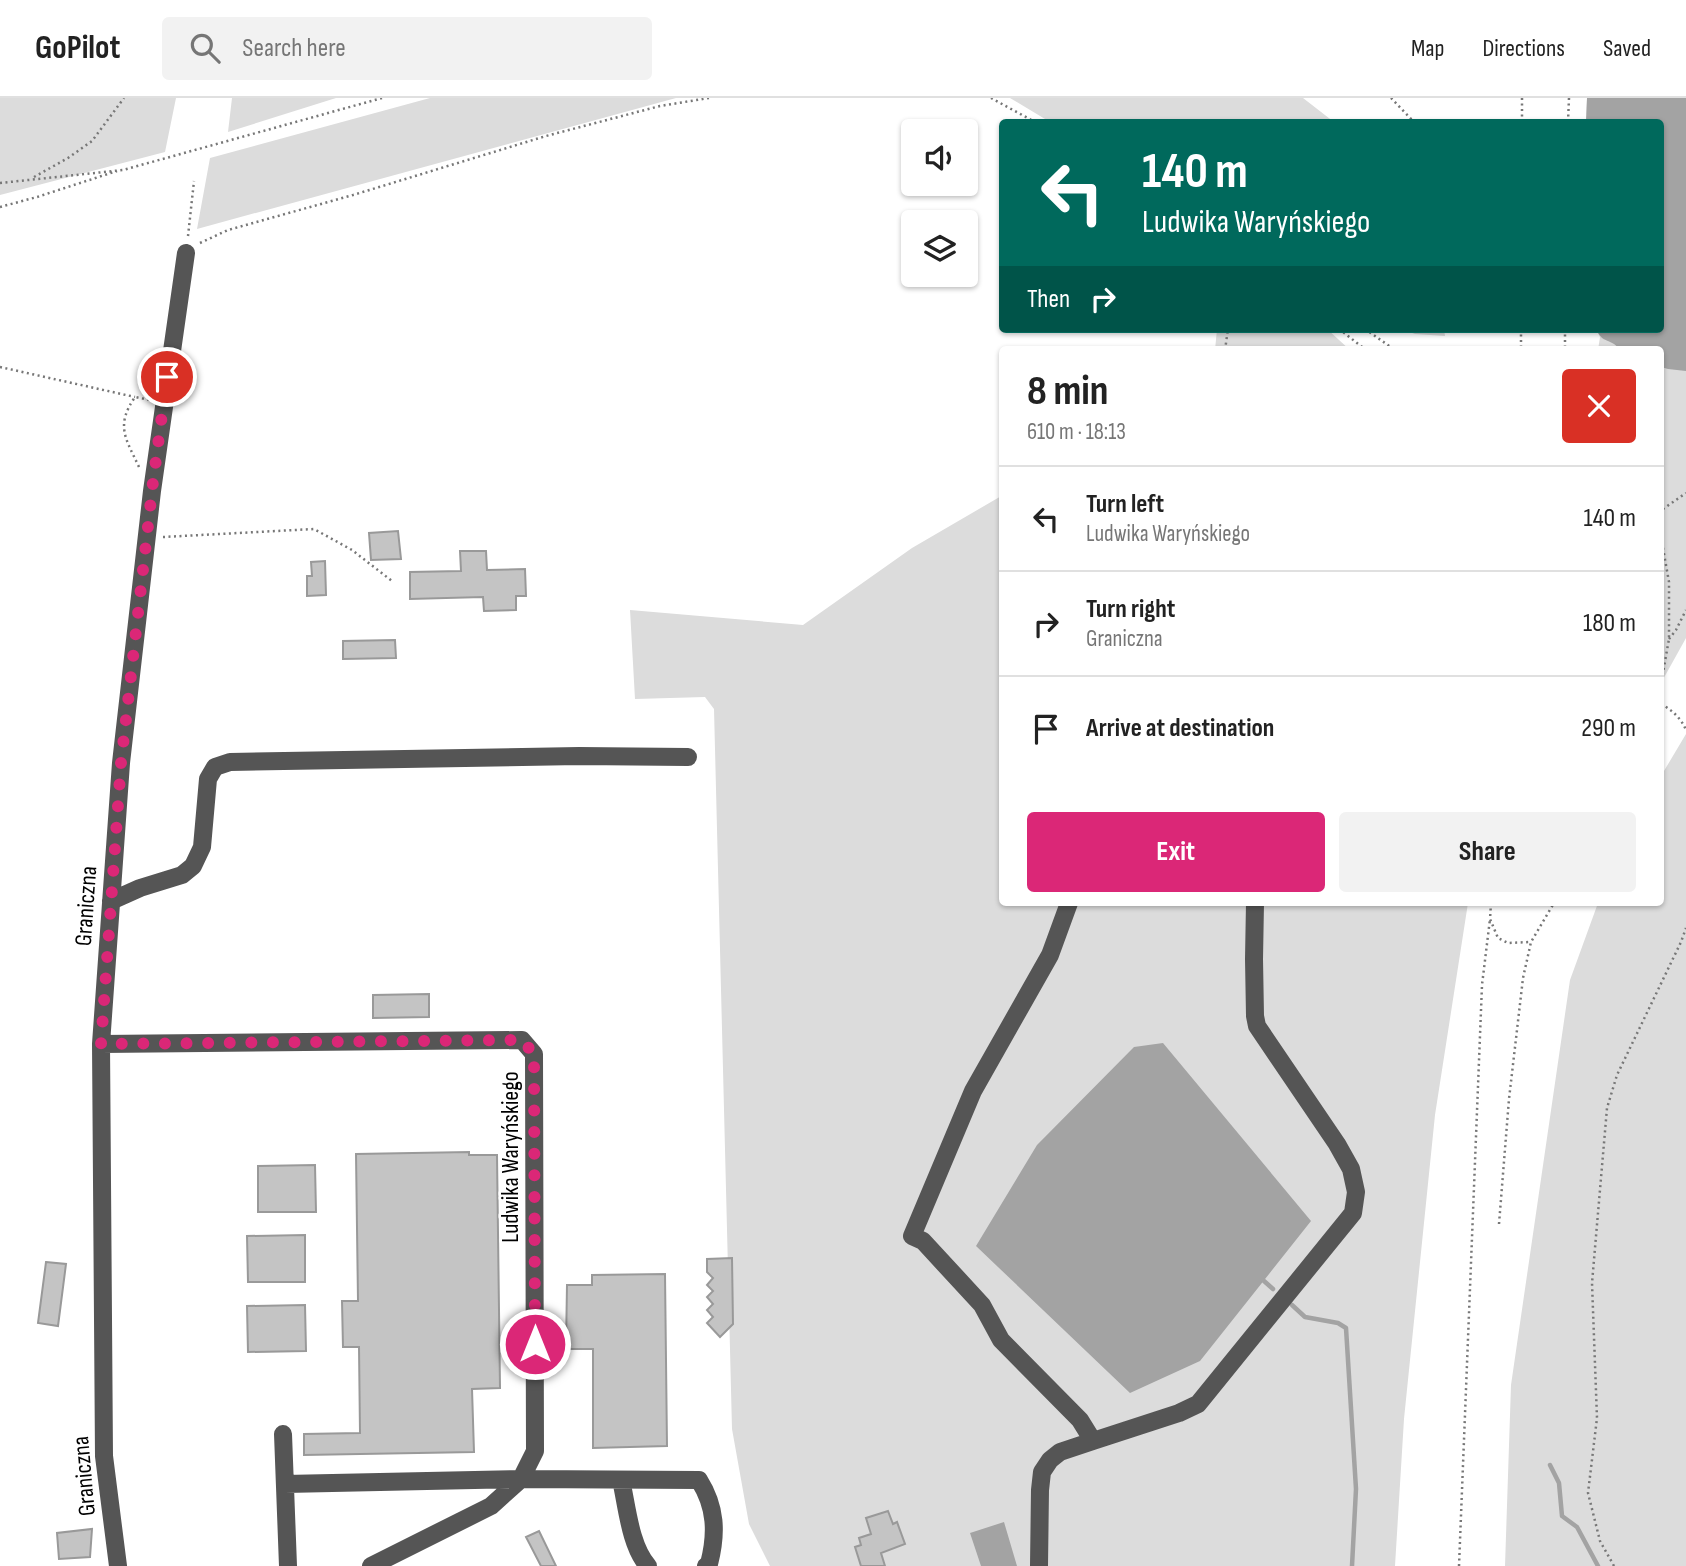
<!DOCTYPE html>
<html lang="en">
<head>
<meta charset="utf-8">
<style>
	:root { --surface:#fff; --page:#f2f2f2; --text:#222; --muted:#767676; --line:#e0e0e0; --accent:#db2777 }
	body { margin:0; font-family:"Sofia Sans Condensed",sans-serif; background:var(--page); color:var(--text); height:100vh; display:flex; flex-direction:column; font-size:26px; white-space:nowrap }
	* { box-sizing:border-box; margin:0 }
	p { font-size:23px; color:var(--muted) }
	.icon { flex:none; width:38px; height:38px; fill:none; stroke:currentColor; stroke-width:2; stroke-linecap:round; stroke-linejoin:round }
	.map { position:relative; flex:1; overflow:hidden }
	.sheet { position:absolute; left:999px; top:248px; width:665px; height:560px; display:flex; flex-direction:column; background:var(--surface); border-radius:7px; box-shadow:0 2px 5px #0004 }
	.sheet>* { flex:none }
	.banner { position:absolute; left:999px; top:21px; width:665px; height:214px; border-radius:7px; box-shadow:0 2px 5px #0004; background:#00695c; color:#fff; overflow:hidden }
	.tools { position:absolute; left:901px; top:21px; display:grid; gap:14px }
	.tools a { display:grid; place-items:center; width:77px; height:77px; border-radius:7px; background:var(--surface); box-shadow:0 2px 5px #0004; font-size:35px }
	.pin { position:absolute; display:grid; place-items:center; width:60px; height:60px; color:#fff; margin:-30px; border:4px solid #fff; border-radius:50%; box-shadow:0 2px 7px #0007 }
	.me { position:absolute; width:77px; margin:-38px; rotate:0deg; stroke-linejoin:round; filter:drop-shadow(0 0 5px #0008) }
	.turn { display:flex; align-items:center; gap:24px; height:147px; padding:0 28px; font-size:32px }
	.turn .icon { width:91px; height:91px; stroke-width:2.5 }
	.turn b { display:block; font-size:49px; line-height:60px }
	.then { display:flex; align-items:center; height:66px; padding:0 28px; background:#0003; gap:14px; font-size:26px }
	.round { display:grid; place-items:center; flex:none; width:74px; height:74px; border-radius:7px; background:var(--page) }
	.summary { display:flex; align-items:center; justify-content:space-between; height:119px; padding:0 28px }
	h1 { font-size:42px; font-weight:700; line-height:52px }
	.button { display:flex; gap:14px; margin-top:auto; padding:14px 28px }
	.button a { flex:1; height:80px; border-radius:7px; background:var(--accent); color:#fff; font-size:28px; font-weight:700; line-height:80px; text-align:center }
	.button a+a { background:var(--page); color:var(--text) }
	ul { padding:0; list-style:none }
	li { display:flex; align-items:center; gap:21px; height:105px; padding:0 28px; border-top:2px solid var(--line) }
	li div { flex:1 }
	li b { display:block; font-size:26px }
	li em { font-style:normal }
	header { display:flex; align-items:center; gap:42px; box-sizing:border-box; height:98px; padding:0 35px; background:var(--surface); border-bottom:2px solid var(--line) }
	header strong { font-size:33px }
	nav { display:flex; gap:38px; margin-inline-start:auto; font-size:24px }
	.search { width:490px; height:63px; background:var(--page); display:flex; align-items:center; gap:18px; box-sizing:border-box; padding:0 24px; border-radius:7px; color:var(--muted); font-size:26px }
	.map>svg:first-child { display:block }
</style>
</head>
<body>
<header>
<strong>GoPilot</strong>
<div class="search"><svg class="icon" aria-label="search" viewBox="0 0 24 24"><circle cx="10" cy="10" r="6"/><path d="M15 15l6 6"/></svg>Search here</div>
<nav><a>Map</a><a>Directions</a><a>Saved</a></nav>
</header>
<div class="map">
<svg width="1686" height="1468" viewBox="0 0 1686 1468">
	<rect width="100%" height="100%" fill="#fff"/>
	<path fill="#dcdcdc" d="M0 0H176L165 54 0 97Z
		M232 0H336L228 34Z
		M430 0H676L197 131 210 60Z
		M1010 0H1303L1334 24H1050Z
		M1587 0H1686V540L1661 585V252H1598L1600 239 1596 231H1661V24H1586Z
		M1217 231H1327L1350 252H1215Z
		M1401 231H1444L1445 238 1415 236Z
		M1003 397V805H1468L1435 1017 1404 1321 1395 1468H770L749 1426 732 1331 714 611 705 599 635 601 630 512 803 527 912 450Z
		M1686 636V1468H1505L1511 1287 1570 882 1598 805H1661V678Z"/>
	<path fill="#a3a3a3" d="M1587 0H1686V273L1668 271 1661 269V252H1621C1618 250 1617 248 1614 246 1604 240 1603 244 1596 231H1661V24H1586Z
		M1163 945 1311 1123 1200 1263 1130 1295 976 1148 1037 1047 1134 949Z
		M1004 1424 1017 1468H981L970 1435Z"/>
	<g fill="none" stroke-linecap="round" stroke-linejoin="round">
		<path stroke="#a3a3a3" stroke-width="4.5" d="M1264 1183 1273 1191
			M1292 1207 1305 1219 1338 1225 1346 1230 1356 1391 1352 1468
			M1550 1367 1559 1385 1562 1418 1577 1429 1598 1468"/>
	</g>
	<path fill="#c4c4c4" stroke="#999" stroke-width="2" d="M398 433 401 461 371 462 369 435Z
		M460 453H486L487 472 525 471 526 498H516V512L484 513 483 499 410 501V474L461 473Z
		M325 463 326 497 307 498V478H312L311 464Z
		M395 542 396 560 343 561V543Z
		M429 896V919L373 920V897Z
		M469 1054V1057H497L500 1290 472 1291 474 1354 304 1357V1336L360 1335 359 1249H343L342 1203H358L356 1056Z
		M315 1067 316 1114H258V1068Z
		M305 1137V1184H248L247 1138Z
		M732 1160 733 1226 720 1239 707 1225 713 1219 707 1212 713 1206 707 1199 713 1193 707 1187 713 1180 707 1174V1161Z
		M46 1164 66 1166 58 1228 38 1225Z
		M665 1176 667 1348 593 1350V1251H568V1248H566L567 1187H592V1177Z
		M305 1207 306 1253 248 1254 247 1208Z
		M888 1413 893 1426 897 1424 905 1446 881 1455 885 1468H861L855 1449 861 1447 859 1440 871 1436 866 1420Z
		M92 1431 90 1459 59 1461 57 1435Z
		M539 1433 556 1468H541L526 1439Z"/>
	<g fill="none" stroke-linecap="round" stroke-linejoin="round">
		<path stroke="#777" stroke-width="2.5" stroke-dasharray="2 3.5" stroke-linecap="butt" d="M991 0 1035 24
			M1391 0 1414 24
			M1522 24V0
			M1568 24 1569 0
			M34 79 68 60 92 43 124 0
			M0 85 123 72 382 0
			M0 109 37 99 117 73
			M188 138 194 83
			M200 145 228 132 353 97 546 38 660 8 709 0
			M1339 231 1366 252
			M1365 231 1395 252
			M1521 231V252
			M1565 231V252
			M1225 252 1228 231
			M0 269 135 299
			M139 369C126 341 115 328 135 299L150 302
			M1661 422 1663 411 1686 395
			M163 439 314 431 352 452 392 483
			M1661 439 1669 484V541L1661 586
			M1669 541 1676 532 1686 512
			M1661 606C1672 612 1681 620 1686 632
			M1491 805 1490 821 1498 840 1508 845 1530 844
			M1499 1126 1509 1001 1523 880 1531 844 1554 805
			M1459 1468 1482 887 1490 821
			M1614 1468 1600 1443 1588 1395 1597 1320 1592 1185 1607 1010 1617 977 1681 844 1686 830"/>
		<path stroke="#555" stroke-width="18" d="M111 803 140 790 182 777 193 768 202 749 208 681 215 669 230 664 579 658 688 659
			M101 946 522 942 534 956 535 1353 521 1381 491 1408 371 1468
			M283 1336 288 1468
			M1093 1343 1179 1315 1198 1306 1353 1115 1356 1094 1351 1071 1337 1046 1257 928 1255 918 1254 861 1255 805
			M621 1382C627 1408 630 1448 648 1468
			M285 1386 521 1381 699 1382C716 1409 717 1435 709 1466L706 1468
			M118 1468 104 1358 101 946 121 665 152 393 186 155
			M1039 1468 1040 1392 1042 1374 1050 1362 1060 1354 1093 1343 1080 1322 1001 1242 982 1207 923 1143 912 1138 973 993 1050 857 1069 805"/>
	</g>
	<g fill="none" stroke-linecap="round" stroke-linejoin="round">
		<path stroke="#db2777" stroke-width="12" stroke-dasharray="0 21.6" d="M167 279 153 384 121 665 101 946 522 942 534 956 535 1246"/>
	</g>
	<g text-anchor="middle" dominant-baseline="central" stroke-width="5" stroke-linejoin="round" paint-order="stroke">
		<g font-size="24" fill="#000" stroke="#fff">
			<text transform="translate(86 808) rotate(-86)">Graniczna</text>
			<text transform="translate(510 1059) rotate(-90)">Ludwika Waryńskiego</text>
			<text transform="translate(84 1378) rotate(-95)">Graniczna</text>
		</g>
	</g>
</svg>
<div class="tools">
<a><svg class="icon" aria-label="sound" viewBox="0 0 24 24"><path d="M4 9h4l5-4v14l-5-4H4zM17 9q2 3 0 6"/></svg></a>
<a><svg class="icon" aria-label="layers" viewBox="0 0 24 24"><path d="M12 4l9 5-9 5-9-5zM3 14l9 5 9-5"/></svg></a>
</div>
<div class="pin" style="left:167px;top:279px;background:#d93025"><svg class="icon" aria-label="arrive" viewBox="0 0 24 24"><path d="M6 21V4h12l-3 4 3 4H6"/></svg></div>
<svg class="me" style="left:535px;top:1246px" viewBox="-20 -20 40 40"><circle r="17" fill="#db2777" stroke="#fff" stroke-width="3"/><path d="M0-11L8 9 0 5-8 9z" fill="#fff"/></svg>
<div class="banner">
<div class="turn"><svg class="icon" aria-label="left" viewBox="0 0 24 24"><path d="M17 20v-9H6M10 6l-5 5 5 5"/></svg><div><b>140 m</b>Ludwika Waryńskiego</div></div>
<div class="then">Then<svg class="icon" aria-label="right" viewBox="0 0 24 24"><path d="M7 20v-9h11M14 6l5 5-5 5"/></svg></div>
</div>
<section class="sheet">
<div class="summary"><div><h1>8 min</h1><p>610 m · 18:13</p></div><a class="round" style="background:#d93025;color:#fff"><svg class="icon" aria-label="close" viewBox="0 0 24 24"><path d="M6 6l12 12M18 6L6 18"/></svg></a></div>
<ul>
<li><svg class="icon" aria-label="left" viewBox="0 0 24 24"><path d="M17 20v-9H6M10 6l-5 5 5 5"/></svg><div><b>Turn left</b><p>Ludwika Waryńskiego</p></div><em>140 m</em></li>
<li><svg class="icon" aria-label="right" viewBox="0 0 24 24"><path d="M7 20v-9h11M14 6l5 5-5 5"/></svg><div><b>Turn right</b><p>Graniczna</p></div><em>180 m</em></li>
<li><svg class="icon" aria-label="arrive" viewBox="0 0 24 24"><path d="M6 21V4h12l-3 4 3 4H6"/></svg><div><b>Arrive at destination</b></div><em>290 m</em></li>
</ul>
<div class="button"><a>Exit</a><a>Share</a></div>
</section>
</div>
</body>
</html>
